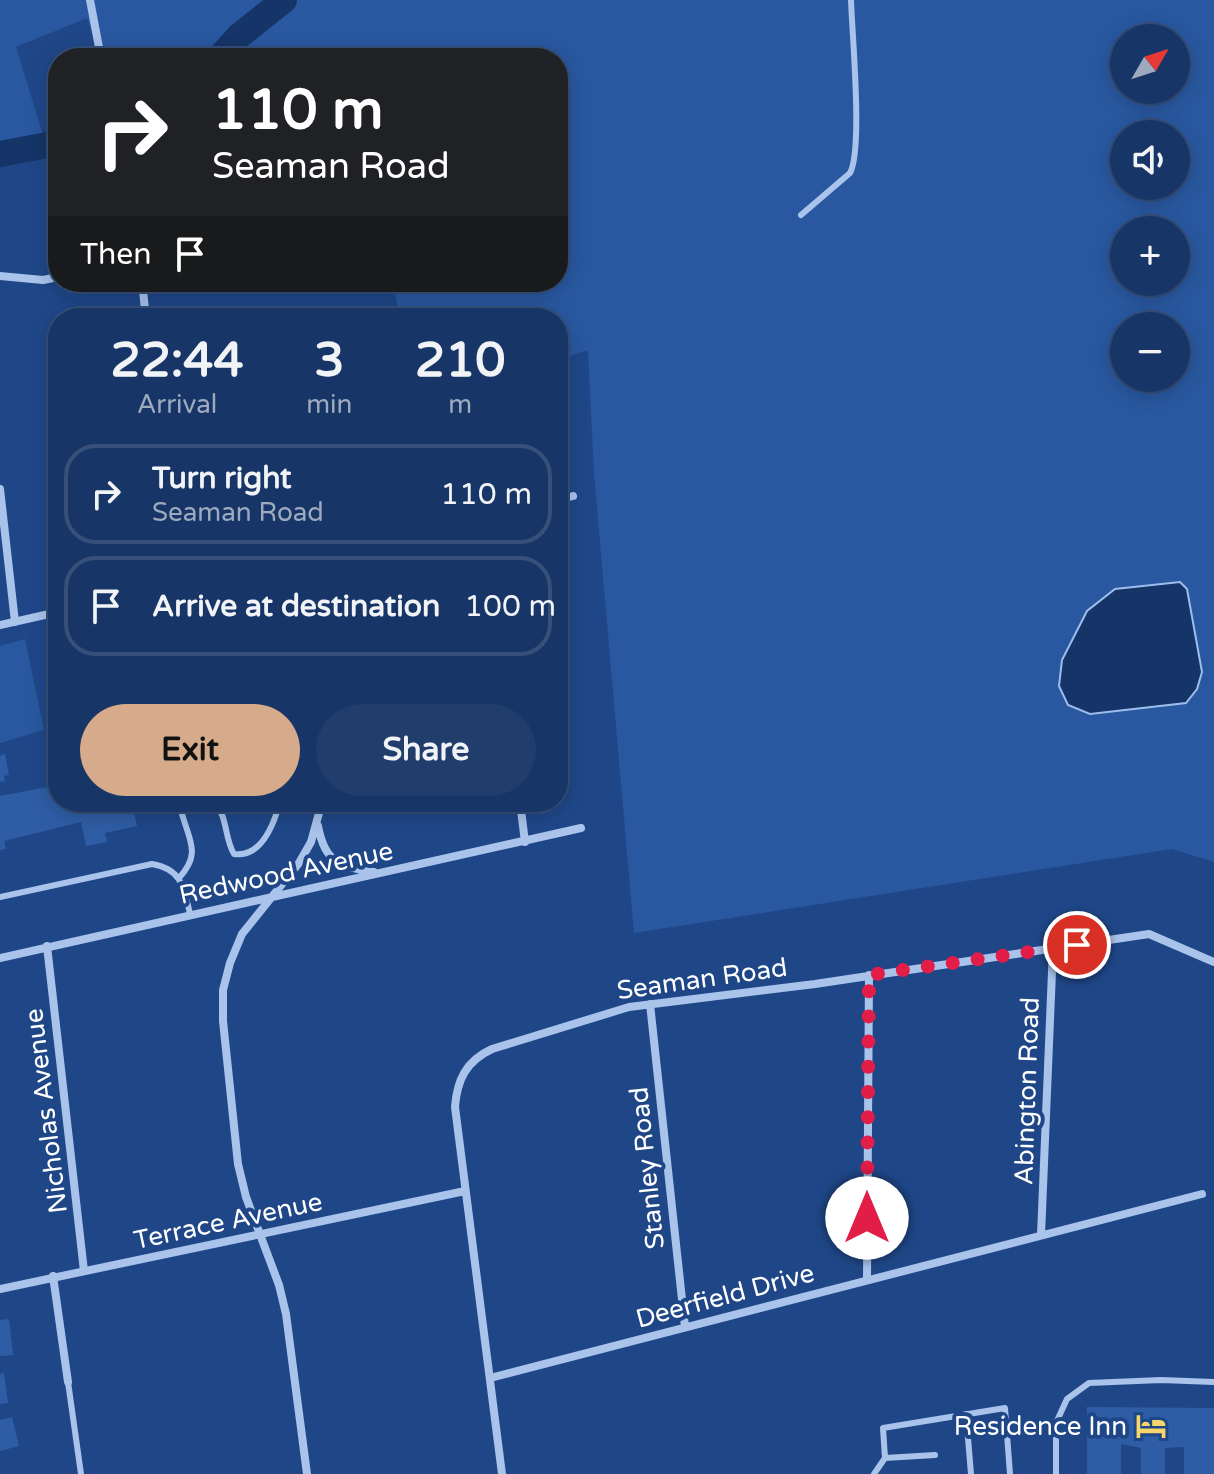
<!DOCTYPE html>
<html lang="en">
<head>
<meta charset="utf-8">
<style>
	:root { --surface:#173566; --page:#203d6c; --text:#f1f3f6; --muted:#9eabbf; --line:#36507a; --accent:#d6ab8b }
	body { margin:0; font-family:"Varela Round",sans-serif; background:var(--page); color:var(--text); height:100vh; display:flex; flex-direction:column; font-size:30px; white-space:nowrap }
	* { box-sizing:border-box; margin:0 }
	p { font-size:26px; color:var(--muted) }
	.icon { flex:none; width:44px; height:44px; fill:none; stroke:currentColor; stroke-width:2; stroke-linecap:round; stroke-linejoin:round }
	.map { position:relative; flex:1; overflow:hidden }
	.sheet { position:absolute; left:48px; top:308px; width:520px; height:504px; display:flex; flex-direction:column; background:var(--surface); border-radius:32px; box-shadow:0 4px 20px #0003,0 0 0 2px var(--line) }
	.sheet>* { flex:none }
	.hud { position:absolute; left:48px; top:48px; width:520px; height:244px; border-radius:32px; box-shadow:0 4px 20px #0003,0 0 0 2px var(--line); background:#202124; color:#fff; overflow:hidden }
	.needle { width:52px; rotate:51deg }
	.buttons { position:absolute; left:1110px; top:24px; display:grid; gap:16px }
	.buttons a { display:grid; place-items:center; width:80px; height:80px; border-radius:50%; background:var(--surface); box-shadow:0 4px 20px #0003,0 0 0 2px var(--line); font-size:40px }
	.pin { position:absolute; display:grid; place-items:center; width:68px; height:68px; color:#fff; margin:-34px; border:4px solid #fff; border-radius:50%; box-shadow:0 2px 8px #0007 }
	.me { position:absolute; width:88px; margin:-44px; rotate:0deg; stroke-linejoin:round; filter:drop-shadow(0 0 6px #0008) }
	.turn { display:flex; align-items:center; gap:28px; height:168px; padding:0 32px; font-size:36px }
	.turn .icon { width:104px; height:104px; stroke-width:2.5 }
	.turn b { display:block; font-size:56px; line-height:68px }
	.then { display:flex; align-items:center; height:76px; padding:0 32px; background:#0003; gap:16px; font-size:30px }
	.eta { display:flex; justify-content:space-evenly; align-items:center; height:136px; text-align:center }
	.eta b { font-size:48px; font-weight:700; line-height:56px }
	.primary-button { display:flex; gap:16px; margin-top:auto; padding:16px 32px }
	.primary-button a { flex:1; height:92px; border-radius:48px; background:var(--accent); color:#111; font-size:32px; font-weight:700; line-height:92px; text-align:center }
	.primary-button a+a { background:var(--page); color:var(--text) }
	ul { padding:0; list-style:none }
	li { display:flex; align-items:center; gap:24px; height:100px; margin:0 16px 12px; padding:0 16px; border:4px solid var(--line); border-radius:32px }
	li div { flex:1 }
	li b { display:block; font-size:30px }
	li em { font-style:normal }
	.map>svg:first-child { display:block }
</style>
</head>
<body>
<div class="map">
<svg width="1214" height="1474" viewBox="0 0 1214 1474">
	<rect width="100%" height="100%" fill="#1f4788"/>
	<path fill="#2958a0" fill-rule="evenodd" d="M0 0H1214V862L1172 849 634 933 594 473 588 350 558 360V318H400L393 285 394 282H558V58H100L87 18 16 47 46 145 0 154ZM1124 38H1176V90H1124ZM1124 134H1176V186H1124ZM1124 230H1176V282H1124ZM1124 326H1176V378H1124ZM1153 586 1202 672 1197 689 1186 704 1115 589Z
		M25 639 44 730 0 743V646Z"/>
	<path fill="#153467" stroke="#9dbeec" stroke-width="2" d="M1180 582 1187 589 1202 672 1197 689 1186 703 1090 714 1068 705 1059 686 1062 660 1087 611 1115 589Z"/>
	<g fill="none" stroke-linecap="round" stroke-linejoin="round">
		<path stroke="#153467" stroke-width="26" d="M219 58 239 36 284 0
			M0 154 58 143"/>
	</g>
	<path fill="#2f5da5" d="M5 754 9 775 4 776 5 781 0 782V756Z
		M58 785V802H132L137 826 105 833 107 842 86 846 81 822 4 841 6 849 0 850V796Z
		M9 1319 13 1355 0 1356V1320Z
		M4 1373 8 1403 0 1404V1374Z
		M1087 1407 1214 1408V1474H1184V1447L1165 1448V1474H1141V1448L1121 1444V1474H1087Z
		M12 1417 19 1446 0 1451V1420Z"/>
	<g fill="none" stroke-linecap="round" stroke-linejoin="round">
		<path stroke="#a9c3eb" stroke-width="6" d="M801 215 850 173C863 149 852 34 851 0
			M213 802C228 814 224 838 234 854 262 858 274 824 280 802
			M179 878C201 854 190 842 182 814L185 810 209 802
			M0 897 152 864C182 869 184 888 190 914
			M68 1382 81 1474
			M966 1414 971 1474
			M885 1458 935 1455
			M874 1474 885 1458 883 1428 1005 1408 1010 1474
			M1056 1474V1423L1067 1399 1089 1383 1161 1380 1214 1382"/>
		<path stroke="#a9c3eb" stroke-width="8" d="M90 0 101 58
			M0 276 43 280 58 277
			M142 282 146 318
			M352 310 359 318
			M0 489 15 622
			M558 500 573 496
			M0 625 58 612
			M520 802 525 842
			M318 826C325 864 340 866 374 872
			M47 946 84 1271
			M0 958 581 828
			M650 1004 685 1327
			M1041 1235 1053 948
			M53 1276 68 1382
			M867 1279 869 975
			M0 1289 465 1191
			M490 1378 1202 1194
			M307 1474 286 1314 279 1285 246 1197 238 1164 223 1021V990L230 963 242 934 299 863 311 842 322 802
			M502 1474 455 1107C457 1080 466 1061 492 1049L629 1007 815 984 1149 934 1214 962"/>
	</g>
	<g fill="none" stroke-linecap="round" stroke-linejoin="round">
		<path stroke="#e11d48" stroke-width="14" stroke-dasharray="0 25.2" d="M867 1218 869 975 1077 945"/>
	</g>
	<defs>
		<g id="hotel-bare" transform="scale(2.4)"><path d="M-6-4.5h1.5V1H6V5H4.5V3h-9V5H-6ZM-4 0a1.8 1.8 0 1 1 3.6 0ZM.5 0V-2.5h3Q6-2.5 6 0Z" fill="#f8d76a" stroke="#1f4788" stroke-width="2.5" paint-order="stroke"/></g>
	</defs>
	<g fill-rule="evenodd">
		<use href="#hotel-bare" x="1151" y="1426"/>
	</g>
	<g text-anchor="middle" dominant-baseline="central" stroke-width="8" stroke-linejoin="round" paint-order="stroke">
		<g font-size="26" fill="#fff" stroke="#1f4788">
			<text transform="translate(286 873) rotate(-12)">Redwood Avenue</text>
			<text transform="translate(702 979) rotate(-8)">Seaman Road</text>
			<text transform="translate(1027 1091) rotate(-88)">Abington Road</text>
			<text transform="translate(46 1111) rotate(-97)">Nicholas Avenue</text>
			<text transform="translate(647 1168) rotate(-96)">Stanley Road</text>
			<text transform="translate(228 1221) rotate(-12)">Terrace Avenue</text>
			<text transform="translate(725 1296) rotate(-15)">Deerfield Drive</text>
		</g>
		<g font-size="26" fill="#fff" stroke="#1f4788" text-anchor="end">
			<text x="1127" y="1426">Residence Inn</text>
		</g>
	</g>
</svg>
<div class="buttons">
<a><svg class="needle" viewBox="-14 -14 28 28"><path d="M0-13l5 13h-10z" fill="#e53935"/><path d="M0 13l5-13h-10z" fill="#9eabbf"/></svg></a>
<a><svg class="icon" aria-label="sound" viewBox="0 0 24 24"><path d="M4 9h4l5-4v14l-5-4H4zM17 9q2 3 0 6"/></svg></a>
<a>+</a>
<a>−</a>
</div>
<div class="pin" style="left:1077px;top:945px;background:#d93025"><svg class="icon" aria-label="arrive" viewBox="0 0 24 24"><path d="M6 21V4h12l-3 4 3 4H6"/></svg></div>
<svg class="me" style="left:867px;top:1218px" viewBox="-20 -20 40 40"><circle r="19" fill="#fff"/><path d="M0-13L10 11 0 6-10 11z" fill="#e11d48"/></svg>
<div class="hud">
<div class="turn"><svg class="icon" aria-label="right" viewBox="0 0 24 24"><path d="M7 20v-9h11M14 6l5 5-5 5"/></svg><div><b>110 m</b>Seaman Road</div></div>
<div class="then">Then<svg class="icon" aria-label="arrive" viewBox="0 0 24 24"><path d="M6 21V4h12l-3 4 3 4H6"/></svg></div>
</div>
<section class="sheet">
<div class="eta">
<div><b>22:44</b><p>Arrival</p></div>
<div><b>3</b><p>min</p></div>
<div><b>210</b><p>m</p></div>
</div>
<ul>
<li><svg class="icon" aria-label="right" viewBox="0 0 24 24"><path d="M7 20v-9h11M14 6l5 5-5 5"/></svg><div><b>Turn right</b><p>Seaman Road</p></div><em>110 m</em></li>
<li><svg class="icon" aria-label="arrive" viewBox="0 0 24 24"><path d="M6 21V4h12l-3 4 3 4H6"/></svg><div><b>Arrive at destination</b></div><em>100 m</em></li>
</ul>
<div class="primary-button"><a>Exit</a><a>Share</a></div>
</section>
</div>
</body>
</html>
